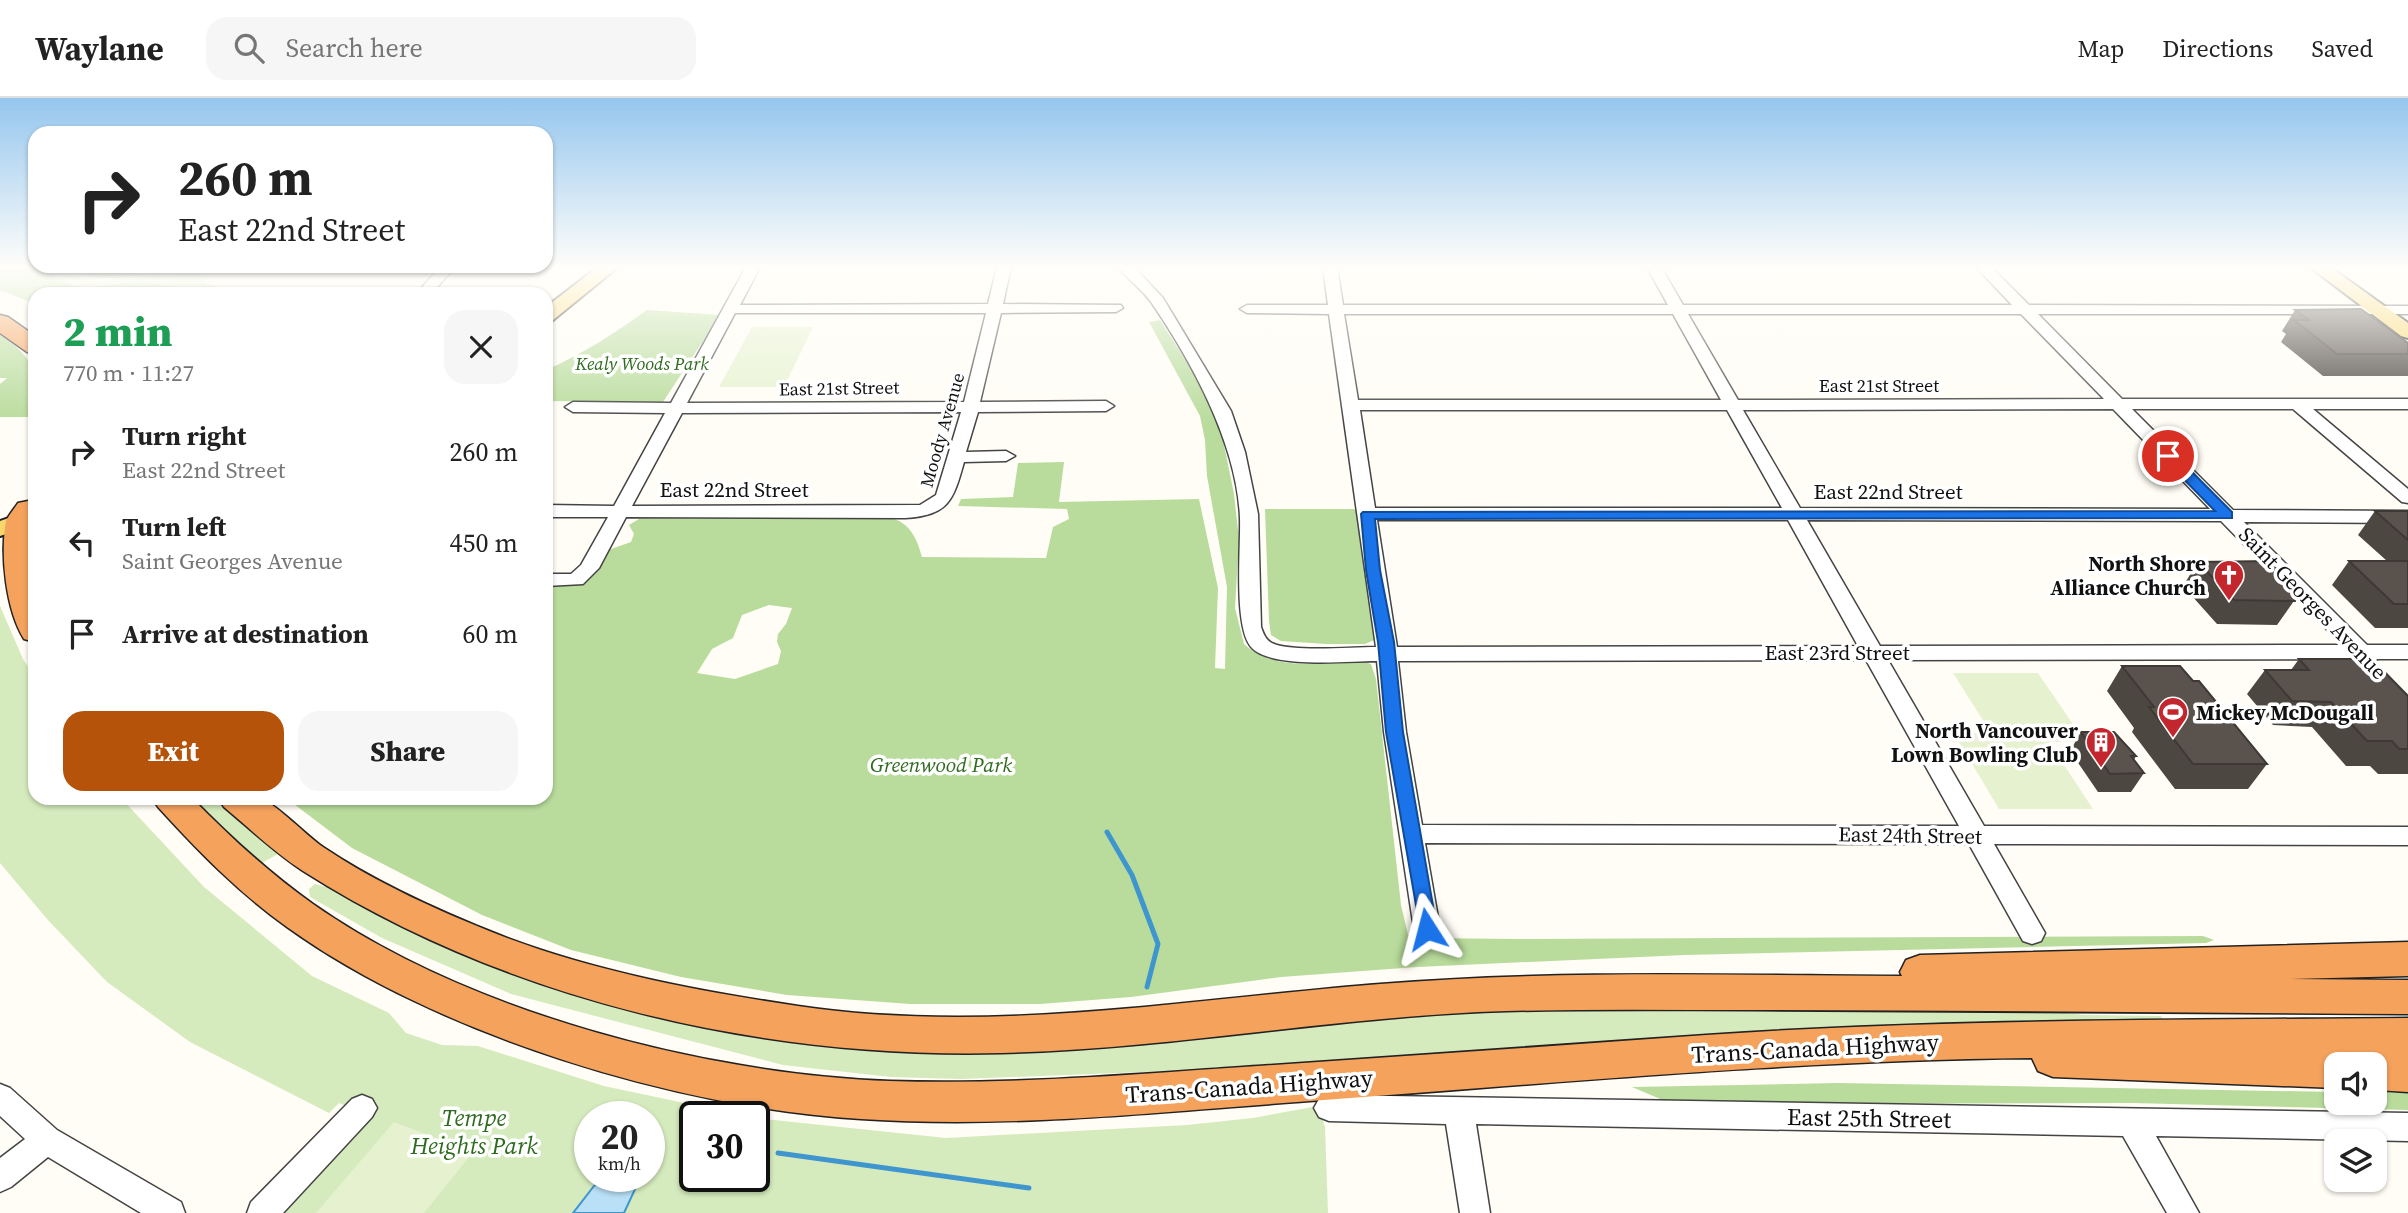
<!DOCTYPE html>
<html lang="en">
<head>
<meta charset="utf-8">
<style>
	:root { --surface:#fff; --page:#f6f6f6; --text:#222; --muted:#767676; --line:#e0e0e0; --accent:#b45309 }
	body { margin:0; font-family:"Source Serif 4",serif; background:var(--page); color:var(--text); height:100vh; display:flex; flex-direction:column; font-size:26px; white-space:nowrap }
	* { box-sizing:border-box; margin:0 }
	p { font-size:23px; color:var(--muted) }
	.icon { flex:none; width:38px; height:38px; fill:none; stroke:currentColor; stroke-width:2; stroke-linecap:round; stroke-linejoin:round }
	.map { position:relative; flex:1; overflow:hidden }
	.panel { position:absolute; left:28px; top:189px; width:525px; height:518px; display:flex; flex-direction:column; background:var(--surface); border-radius:21px; box-shadow:0 2px 5px #0004 }
	.panel>* { flex:none }
	.hud { position:absolute; left:28px; top:28px; width:525px; height:147px; border-radius:21px; box-shadow:0 2px 5px #0004; background:#fff; color:var(--text); overflow:hidden }
	.tools { position:absolute; left:2324px; top:954px; display:grid; gap:14px }
	.tools a { display:grid; place-items:center; width:63px; height:63px; border-radius:14px; background:var(--surface); box-shadow:0 2px 5px #0004; font-size:35px }
	.speed { position:absolute; left:574px; top:1003px; display:flex; gap:14px; font-size:35px; font-weight:700; text-align:center }
	.speed>* { display:grid; place-content:center; width:91px; height:91px; border-radius:50%; background:var(--surface); box-shadow:0 2px 5px #0004; line-height:1 }
	.speed small { font-size:18px; font-weight:400 }
	.speed .limit { border:4px solid #111; border-radius:10px; background:#fff; color:#111 }
	.pin { position:absolute; display:grid; place-items:center; width:60px; height:60px; color:#fff; margin:-30px; border:4px solid #fff; border-radius:50%; box-shadow:0 2px 7px #0007 }
	.me { position:absolute; width:77px; margin:-38px; rotate:351deg; stroke-linejoin:round; filter:drop-shadow(0 0 5px #0008) }
	.turn { display:flex; align-items:center; gap:24px; height:147px; padding:0 35px; font-size:32px }
	.turn .icon { width:91px; height:91px; stroke-width:2.5 }
	.turn b { display:block; font-size:49px; line-height:60px }
	.round { display:grid; place-items:center; flex:none; width:74px; height:74px; border-radius:21px; background:var(--page) }
	.head { display:flex; align-items:center; justify-content:space-between; height:119px; padding:0 35px }
	h1 { font-size:42px; font-weight:800; line-height:52px; color:#1e9e55 }
	.button { display:flex; gap:14px; margin-top:auto; padding:14px 35px }
	.button a { flex:1; height:80px; border-radius:21px; background:var(--accent); color:#fff; font-size:28px; font-weight:800; line-height:80px; text-align:center }
	.button a+a { background:var(--page); color:var(--text) }
	ul { padding:0; list-style:none }
	li { display:flex; align-items:center; gap:21px; height:91px; padding:0 35px }
	li div { flex:1 }
	li b { display:block; font-size:26px }
	li em { font-style:normal }
	header { display:flex; align-items:center; gap:42px; box-sizing:border-box; height:98px; padding:0 35px; background:var(--surface); border-bottom:2px solid var(--line) }
	header strong { font-size:33px }
	nav { display:flex; gap:38px; margin-inline-start:auto; font-size:24px }
	.search { width:490px; height:63px; background:var(--page); display:flex; align-items:center; gap:18px; box-sizing:border-box; padding:0 24px; border-radius:21px; color:var(--muted); font-size:26px }
	.map>svg:first-child { display:block }
</style>
</head>
<body>
<header>
<strong>Waylane</strong>
<div class="search"><svg class="icon" aria-label="search" viewBox="0 0 24 24"><circle cx="10" cy="10" r="6"/><path d="M15 15l6 6"/></svg>Search here</div>
<nav><a>Map</a><a>Directions</a><a>Saved</a></nav>
</header>
<div class="map">
<svg width="2408" height="1115" viewBox="0 0 2408 1115">
	<rect width="100%" height="100%" fill="#fffdf5"/>
	<path fill="#d5ebbd" fill-rule="evenodd" d="M0 169 47 174 59 186 106 188 163 175 161 177H174L184 171 202 173 200 178H210L205 181 206 185 226 192H412L408 196H35Z
		M73 169H163C138 181 101 183 75 175Z
		M0 508 23 561 35 580V700H121L204 789 312 878 389 915 406 935 442 947 478 948 604 988 746 1018H695V1078H754V1020L946 1040 1187 1027 1253 1020 1318 1008 1325 1029 1328 1115H284L373 1019 339 1005 329 1015 190 944 107 884 47 821 0 765ZM590 1018H649V1078H590Z
		M192 700H220L283 749 278 756 262 765 244 752Z
		M315 786 330 790 471 853 693 922 1276 923 1510 911 2007 908 2083 917 2161 918 2165 926 1273 969 961 981 891 979 783 967 511 896 382 840 310 799 309 791Z"/>
	<path fill="#b9dc9c" fill-rule="evenodd" d="M0 169H54L55 179 80 188 142 184 225 196H35V206L0 192Z
		M647 212 720 217 663 304 546 303V272C583 256 615 235 647 212Z
		M1160 222 1217 312 1234 396 1239 441 1235 510 1244 546C1276 575 1320 564 1361 563L1371 566 1376 581 1401 807 1408 837 1418 840 1521 841 2203 838 2214 842 2206 845 1685 857 1417 869 1281 879 1131 899 1040 906H910L787 897 681 879 571 852 482 817 352 750 286 700H546V487L575 486 608 452 631 444 634 436 629 427 639 421 886 418C909 424 916 437 922 459L1046 460 1053 429 1069 421 1067 411 958 408 961 401 1013 399 1018 365 1064 364 1059 404 1199 401 1218 490 1215 570 1225 571 1227 489 1207 378 1205 342 1200 318 1149 224ZM769 507 792 510 786 526 778 536 777 544 781 553 778 566 735 581 697 575 712 551 733 540 742 517Z
		M0 237C39 263 35 275 35 319H0V286L7 280H0Z
		M1265 411H1360L1379 540 1365 546H1326L1281 543 1271 537 1269 523Z
		M1838 985 2336 994V1004H2375V994L2408 995V1012L2133 1005 1672 1006 1632 989Z"/>
	<path fill="#e6f2cf" d="M58 169H70L75 178C110 193 147 169 182 169L173 177C169 177 163 176 159 176 131 179 83 202 58 179Z
		M752 229H813L784 289H719Z
		M1953 575H2038L2079 635H1991Z
		M1959 644H2049L2093 711H1999Z
		M394 1024 473 1054 424 1115H316Z"/>
	<path fill="#f1ede2" d="M1947 635 2090 636 2096 644H1952Z"/>
	<path fill="#b9e0f7" stroke="#3f96cf" stroke-width="2" d="M610 1078H622L637 1087 624 1115H573L594 1088Z"/>
	<g fill="none" stroke-linecap="round" stroke-linejoin="round">
		<path stroke="#3f96cf" stroke-width="5" d="M1107 734 1132 777 1158 846 1147 889
			M778 1055 1029 1090"/>
		<g stroke="#444" stroke-width="3">
			<path id="minor" d="M440 169H455L431 196H416Z
				M746 169H760L740 207 988 206 997 169H1011L1003 206 1121 207 1123 210 1116 214 1001 215 980 304 1106 303 1114 308 1106 313 978 314 966 354 1006 353 1015 358 1006 363 964 364C953 403 949 417 905 420L626 419 599 470 583 486 546 488V476H571L581 467 608 419H546V407L614 408 665 315 573 314 565 309 573 304 671 305ZM735 215H986L964 304 687 305ZM961 314 936 397 920 407 632 408 682 315Z
				M1118 169H1134L1163 200 1231 313 1245 354 1258 416 1261 529C1264 537 1266 543 1274 546 1295 554 1352 549 1376 549L1329 216 1247 215 1240 211 1247 207H1328L1323 169H1337L1343 207H1668L1647 169H1661L1683 207H2012L1976 169H1991L2029 207 2408 208V216H2038L2122 301H2408V311H2313L2408 391V405L2402 404 2293 311H2132L2233 412 2408 413V425L2244 424 2367 547H2408V561H2377L2374 565 2367 567 2356 561 1888 562 1984 728 2408 729V747L1994 746 2045 835 2041 843 2032 846 2023 843 1969 746 1425 745 1440 831 1436 839 1427 842 1418 839 1414 831 1384 634 1377 563C1349 563 1272 571 1252 550 1233 531 1241 449 1240 420 1237 346 1192 264 1151 204 1142 191 1128 182 1118 169ZM1344 216H1673L1721 302H1358ZM1688 216H2021L2104 301 1738 302ZM2113 311 2210 411 1800 410 1743 312ZM1360 312H1727L1782 410H1375ZM1377 422H1788L1858 548 1397 549ZM1807 422 2221 423 2342 547 1880 548ZM1866 562 1959 728 1422 727 1406 634 1398 563Z
				M0 986 10 990 57 1032 181 1104 185 1115H141L48 1059 11 1089 0 1094V1060L25 1041 0 1018Z
				M362 997 372 1001 377 1010 372 1019 283 1115H247L251 1104 352 1001Z
				M1329 997 2408 1015V1043L2156 1038 2199 1115H2167L2123 1038 1476 1026 1490 1115H1460L1446 1026 1329 1023 1319 1019 1314 1010 1319 1001Z"/>
		</g>
		<g stroke="#222" stroke-width="4">
			<path id="major" d="M598 169H618L553 222 546 224V209Z
				M2310 169H2330L2408 225V240L2401 238Z
				M35 411V426L0 438V423Z"/>
		</g>
		<g stroke="#222" stroke-width="3">
			<path id="highway" d="M0 217 8 219 35 238V256L27 254 0 235Z
				M28 403 35 404V421L29 438 28 453 35 492V544L24 541C6 512 0 457 6 423 9 417 14 411 18 405Z
				M152 700H192C230 739 268 774 313 806 467 914 703 976 890 983 1013 987 1135 976 1258 968 1407 958 1556 948 1706 937 1940 921 2174 922 2408 920V994L2375 992V966H2357L2360 959 2367 957H2350L2355 966H2336V990L2053 979 2038 973 2032 960C1796 962 1559 985 1324 1002 1170 1013 1015 1031 861 1021 678 1010 437 937 287 829 238 794 199 754 158 709Z
				M218 700C231 700 251 696 262 701 277 707 307 738 323 749 378 786 441 814 502 838 597 874 698 893 798 908 992 937 1187 901 1380 886 1553 872 1728 877 1902 878L1900 874 1906 862 1920 857 2408 844V878L2291 881 2408 882V916C2190 915 1972 912 1755 912 1672 912 1589 911 1507 913 1338 918 1171 951 1002 955 761 961 506 902 303 773 275 755 249 730 224 709Z"/>
		</g>
		<use href="#minor" fill="#fff" fill-rule="evenodd"/>
		<use href="#major" fill="#f9d66b" fill-rule="evenodd"/>
		<use href="#highway" fill="#f5a25d" fill-rule="evenodd"/>
	</g>
	<path fill="#4d4742" d="M2295 212 2408 245V278H2323L2281 244 2286 236 2282 233Z
		M2375 413H2408V530H2375L2332 487 2349 463H2387L2358 437Z
		M2198 464 2301 493 2277 527 2217 526 2183 488Z
		M2299 561 2408 598V676H2378L2370 668H2346L2312 629 2273 627 2247 596 2265 572H2291Z
		M2122 568 2193 583 2267 666 2248 691H2175L2132 634 2134 630 2107 593Z
		M2081 634 2136 658 2134 662 2144 675 2131 694H2098L2070 653Z"/>
	<path fill="#5a524d" stroke="#3f3936" stroke-width="2" d="M2361 211 2408 245V256H2337L2294 222H2309L2295 212Z
		M2375 413H2408V442Z
		M2271 463 2301 493 2295 503 2234 502 2198 464Z
		M2349 463H2408V506H2394Z
		M2299 561H2372L2408 598V651H2399L2392 643H2367L2331 604 2292 603 2265 572H2309Z
		M2122 568H2180L2193 583H2199L2267 666H2193L2149 609H2154Z
		M2081 634H2114L2136 658H2131L2144 675 2110 676Z"/>
	<linearGradient id="sky" x2="0" y2="1"><stop stop-color="#95c6ee"/><stop offset="0.52" stop-color="#fffefa"/><stop offset="1" stop-color="#fffefa" stop-opacity="0"/></linearGradient>
	<rect width="2408" height="326" fill="url(#sky)"/>
	<path fill="#1a73e8" stroke="#114b97" stroke-width="2" d="M2168 354 2173 355 2232 414V420L1375 421 1380 472 1394 544 1403 634 1437 831 1434 836 1427 839 1421 836 1386 634 1378 544 1366 472 1361 416 1363 414 2215 413 2163 360V355Z"/>
	<defs>
		<g id="church-pin" transform="scale(1.575)"><path d="M0 17L-7.5 6A9.5 9.5 0 1 1 7.5 6Z" fill="#c4262e" stroke="#fff"/><path d="M-1.2-6h2.4v3.5h3.3v2.4h-3.3V6h-2.4V-.1h-3.3v-2.4h3.3Z" fill="#fff"/></g>
		<g id="stadium-pin" transform="scale(1.575)"><path d="M0 17L-7.5 6A9.5 9.5 0 1 1 7.5 6Z" fill="#c4262e" stroke="#fff"/><path d="M0-5a6.5 5 0 1 0 0 10a6.5 5 0 1 0 0-10ZM-3.5-1.8h7v3.6h-7Z" fill="#fff"/></g>
		<g id="building-pin" transform="scale(1.575)"><path d="M0 17L-7.5 6A9.5 9.5 0 1 1 7.5 6Z" fill="#c4262e" stroke="#fff"/><path d="M-4-6H4V6H1V3H-1V6H-4ZM-2.5-4.3h1.7v1.8h-1.7ZM.8-4.3h1.7v1.8H.8ZM-2.5-1h1.7V.8h-1.7ZM.8-1h1.7V.8H.8Z" fill="#fff"/></g>
	</defs>
	<g fill-rule="evenodd">
		<use href="#church-pin" x="2229" y="477"/>
		<use href="#stadium-pin" x="2173" y="614"/>
		<use href="#building-pin" x="2101" y="644"/>
	</g>
	<g text-anchor="middle" dominant-baseline="central" stroke-width="7" stroke-linejoin="round" paint-order="stroke">
		<g font-size="18" font-style="italic" fill="#2f6b1f" stroke="#fff">
			<text x="642" y="265">Kealy Woods Park</text>
		</g>
		<g font-size="18" fill="#111" stroke="#fff">
			<text x="1879" y="287">East 21st Street</text>
			<text transform="translate(839 290) rotate(-1)">East 21st Street</text>
			<text transform="translate(942 332) rotate(-74)">Moody Avenue</text>
		</g>
		<g font-size="21" fill="#111" stroke="#fff">
			<text x="734" y="391">East 22nd Street</text>
			<text x="1888" y="393">East 22nd Street</text>
			<text transform="translate(2313 505) rotate(46)">Saint Georges Avenue</text>
			<text x="1837" y="554">East 23rd Street</text>
			<text transform="translate(1910 737) rotate(1)">East 24th Street</text>
		</g>
		<g font-size="21" font-weight="bold" fill="#111" stroke="#fff" text-anchor="end">
			<text x="2206" y="465">North Shore<tspan x="2206" dy="24">Alliance Church</tspan></text>
			<text x="2196" y="614" text-anchor="start">Mickey McDougall</text>
			<text x="2078" y="632">North Vancouver<tspan x="2078" dy="24">Lown Bowling Club</tspan></text>
		</g>
		<g font-size="21" font-style="italic" fill="#2f6b1f" stroke="#fff">
			<text x="941" y="666">Greenwood Park</text>
		</g>
		<g font-size="24" fill="#111" stroke="#fff">
			<text transform="translate(1815 950) rotate(-3)">Trans-Canada Highway</text>
			<text transform="translate(1249 988) rotate(-4)">Trans-Canada Highway</text>
			<text transform="translate(1869 1020) rotate(1)">East 25th Street</text>
		</g>
		<g font-size="24" font-style="italic" fill="#2f6b1f" stroke="#fff">
			<text x="474" y="1019">Tempe<tspan x="474" dy="28">Heights Park</tspan></text>
		</g>
	</g>
</svg>
<div class="tools">
<a><svg class="icon" aria-label="sound" viewBox="0 0 24 24"><path d="M4 9h4l5-4v14l-5-4H4zM17 9q2 3 0 6"/></svg></a>
<a><svg class="icon" aria-label="layers" viewBox="0 0 24 24"><path d="M12 4l9 5-9 5-9-5zM3 14l9 5 9-5"/></svg></a>
</div>
<div class="speed"><div>20<small>km/h</small></div><div class="limit">30</div></div>
<div class="pin" style="left:2168px;top:358px;background:#d93025"><svg class="icon" aria-label="arrive" viewBox="0 0 24 24"><path d="M6 21V4h12l-3 4 3 4H6"/></svg></div>
<svg class="me" style="left:1427px;top:831px" viewBox="-20 -20 40 40"><path d="M0-17L14 15 0 8-14 15z" fill="#1a73e8" stroke="#fff" stroke-width="4"/></svg>
<div class="hud">
<div class="turn"><svg class="icon" aria-label="right" viewBox="0 0 24 24"><path d="M7 20v-9h11M14 6l5 5-5 5"/></svg><div><b>260 m</b>East 22nd Street</div></div>
</div>
<section class="panel">
<div class="head"><div><h1>2 min</h1><p>770 m · 11:27</p></div><a class="round"><svg class="icon" aria-label="close" viewBox="0 0 24 24"><path d="M6 6l12 12M18 6L6 18"/></svg></a></div>
<ul>
<li><svg class="icon" aria-label="right" viewBox="0 0 24 24"><path d="M7 20v-9h11M14 6l5 5-5 5"/></svg><div><b>Turn right</b><p>East 22nd Street</p></div><em>260 m</em></li>
<li><svg class="icon" aria-label="left" viewBox="0 0 24 24"><path d="M17 20v-9H6M10 6l-5 5 5 5"/></svg><div><b>Turn left</b><p>Saint Georges Avenue</p></div><em>450 m</em></li>
<li><svg class="icon" aria-label="arrive" viewBox="0 0 24 24"><path d="M6 21V4h12l-3 4 3 4H6"/></svg><div><b>Arrive at destination</b></div><em>60 m</em></li>
</ul>
<div class="button"><a>Exit</a><a>Share</a></div>
</section>
</div>
</body>
</html>
